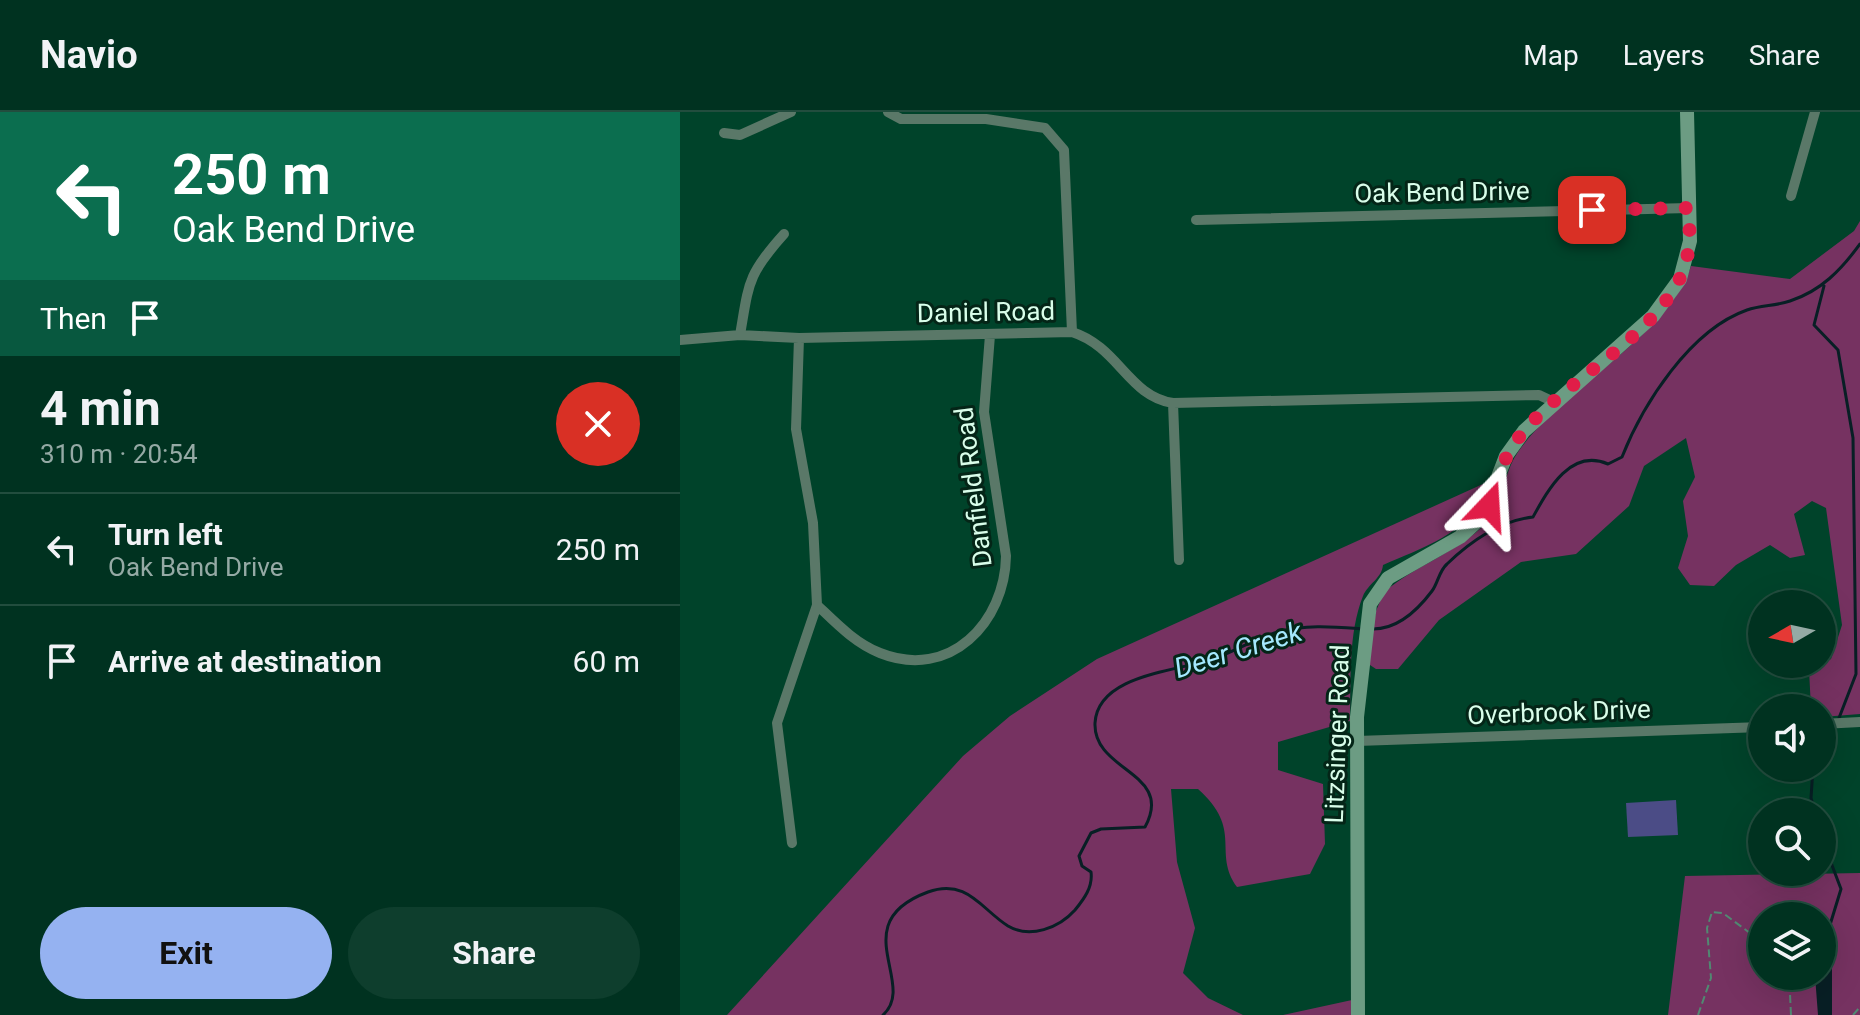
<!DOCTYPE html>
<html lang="en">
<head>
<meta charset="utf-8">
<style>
	:root { --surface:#003220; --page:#0e3e2d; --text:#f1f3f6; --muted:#95aaa5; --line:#224d3e; --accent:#95b2f1 }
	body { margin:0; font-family:Roboto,sans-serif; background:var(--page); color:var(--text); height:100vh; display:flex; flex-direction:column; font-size:30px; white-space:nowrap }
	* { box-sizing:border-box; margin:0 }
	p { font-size:26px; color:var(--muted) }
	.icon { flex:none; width:44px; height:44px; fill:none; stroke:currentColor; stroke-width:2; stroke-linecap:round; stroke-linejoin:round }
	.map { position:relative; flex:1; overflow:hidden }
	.drawer { display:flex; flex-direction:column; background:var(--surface); width:680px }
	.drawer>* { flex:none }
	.guide { background:#0b6e4f; color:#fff; overflow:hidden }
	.needle { width:52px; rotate:261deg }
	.controls { position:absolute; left:1068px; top:478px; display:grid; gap:16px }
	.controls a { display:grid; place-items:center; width:88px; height:88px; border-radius:50%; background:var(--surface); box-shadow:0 8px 32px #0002,0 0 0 2px var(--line); font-size:40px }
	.pin { position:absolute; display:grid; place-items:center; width:68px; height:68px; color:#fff; margin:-34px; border-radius:16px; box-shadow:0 4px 12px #0006 }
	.me { position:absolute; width:88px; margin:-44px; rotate:20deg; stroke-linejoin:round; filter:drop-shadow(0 0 6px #0008) }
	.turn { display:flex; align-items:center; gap:28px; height:168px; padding:0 40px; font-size:36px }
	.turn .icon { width:104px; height:104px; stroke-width:2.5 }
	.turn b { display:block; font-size:56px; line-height:68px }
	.then { display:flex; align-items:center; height:76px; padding:0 40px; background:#0003; gap:16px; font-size:30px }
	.round { display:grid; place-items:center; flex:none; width:84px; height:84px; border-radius:42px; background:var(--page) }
	.overview { display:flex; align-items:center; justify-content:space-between; height:136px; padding:0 40px }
	h1 { font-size:48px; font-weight:700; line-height:60px }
	.button { display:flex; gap:16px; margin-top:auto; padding:16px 40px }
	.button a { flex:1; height:92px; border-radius:48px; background:var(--accent); color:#111; font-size:32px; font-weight:700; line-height:92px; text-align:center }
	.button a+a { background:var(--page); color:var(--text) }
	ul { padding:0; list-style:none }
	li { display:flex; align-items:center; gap:24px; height:112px; padding:0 40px; border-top:2px solid var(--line) }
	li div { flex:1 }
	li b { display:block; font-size:30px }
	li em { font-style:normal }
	header { display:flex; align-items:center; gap:48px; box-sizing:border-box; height:112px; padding:0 40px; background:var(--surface); border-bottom:2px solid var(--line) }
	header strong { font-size:38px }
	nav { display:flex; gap:44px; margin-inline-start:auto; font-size:28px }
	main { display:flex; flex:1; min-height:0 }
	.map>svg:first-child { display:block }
</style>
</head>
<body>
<header>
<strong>Navio</strong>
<nav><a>Map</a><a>Layers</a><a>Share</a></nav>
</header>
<main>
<section class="drawer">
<div class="guide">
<div class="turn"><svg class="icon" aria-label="left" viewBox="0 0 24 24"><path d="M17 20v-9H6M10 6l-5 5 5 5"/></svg><div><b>250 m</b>Oak Bend Drive</div></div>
<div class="then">Then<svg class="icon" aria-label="arrive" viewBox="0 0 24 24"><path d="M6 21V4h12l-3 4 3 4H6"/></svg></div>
</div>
<div class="overview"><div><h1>4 min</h1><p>310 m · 20:54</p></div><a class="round" style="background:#d93025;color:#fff"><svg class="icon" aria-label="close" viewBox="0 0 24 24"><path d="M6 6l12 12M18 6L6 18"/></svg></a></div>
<ul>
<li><svg class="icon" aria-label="left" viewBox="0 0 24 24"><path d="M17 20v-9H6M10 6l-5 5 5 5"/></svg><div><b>Turn left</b><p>Oak Bend Drive</p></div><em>250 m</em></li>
<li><svg class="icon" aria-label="arrive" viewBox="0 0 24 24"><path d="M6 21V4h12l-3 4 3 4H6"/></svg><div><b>Arrive at destination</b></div><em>60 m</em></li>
</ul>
<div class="button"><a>Exit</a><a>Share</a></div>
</section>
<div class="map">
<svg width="1180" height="903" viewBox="0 0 1180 903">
	<rect width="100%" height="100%" fill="#00432a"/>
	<path fill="#763261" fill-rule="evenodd" d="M1180 109V602L1142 605V596H1131L1129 558 1151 547 1162 513 1146 396 1132 389 1114 402 1125 443 1110 446 1090 433 1056 453 1034 474 1010 473 998 456 1008 424 1003 389 1015 365 1006 326 964 354 949 394 896 442 841 450 759 508 718 557H696L687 551 696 499 704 480C734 455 772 442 801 416 823 396 822 363 838 340 883 276 989 223 1011 154L1110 167 1174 119Z
		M814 367C791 420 754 431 703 453 702 466 688 472 683 484 668 521 671 570 670 609L598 630V658L643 672 645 732 630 762 557 775C532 740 564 718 518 677H491L497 750 515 816 503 861 528 886 563 903H47L283 644 330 604 417 547Z
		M1180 761V903H988L1005 764ZM1082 804H1142V864H1082Z
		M672 888V903H603Z"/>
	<path fill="#081f25" d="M1142 826 1152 830V903H1138L1135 864H1142Z"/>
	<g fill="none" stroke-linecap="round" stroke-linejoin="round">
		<path stroke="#081f25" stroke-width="3" d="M1144 174 1134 213 1158 238 1173 326 1176 562 1159 606
			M691 517C716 518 737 499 752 479 758 471 759 459 767 452 791 429 819 409 853 405 869 376 891 336 928 352L942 345C963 292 1010 218 1067 198 1081 193 1096 194 1110 189 1141 179 1161 158 1180 132
			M1142 637 1155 613
			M1133 656 1131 686 1135 700
			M1142 727 1161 777 1142 839
			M203 903C238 872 164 811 248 780 287 766 301 797 328 814 350 827 379 816 395 798 404 787 413 775 411 760L402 754 399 744 411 721 421 717 465 715C495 660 413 660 415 611 418 561 502 559 536 546 557 538 577 526 598 520 626 512 656 515 684 517"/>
	</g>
	<path fill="#4b4c86" d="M996 688 998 723 948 725 946 691Z"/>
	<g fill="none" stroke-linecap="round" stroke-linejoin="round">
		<path stroke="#518972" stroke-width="2" stroke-dasharray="8 4" stroke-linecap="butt" d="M1018 903 1031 866 1027 816 1032 800 1043 801 1082 830
			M1111 903 1110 882 1115 864
			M1173 903 1180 895"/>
		<path stroke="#5a7868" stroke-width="10" d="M208 0 221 7H306L365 16 384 38 392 220
			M44 21 60 23 111 0
			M1111 84 1135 0
			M516 108 1009 96
			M60 223C69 171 67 163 104 122
			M0 228 60 223 119 226 392 220C439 235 448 284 493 291L859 283 874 290
			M493 291 499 448
			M137 493C157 512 175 531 200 541 270 569 325 510 326 444L304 300 310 223
			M1142 612 1180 610
			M677 629 1082 615
			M112 731 97 611 137 493 133 411 116 317 119 226"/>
		<path stroke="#6c9c83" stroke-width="14" d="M678 903 677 605 690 492 708 466 780 425 803 404 826 344 844 319 973 204 1000 167 1010 129 1007 0"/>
	</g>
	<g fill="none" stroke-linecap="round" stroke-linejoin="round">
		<path stroke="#e11d48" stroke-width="14" stroke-dasharray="0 25.2" d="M809 394C818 374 821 350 834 332 878 270 964 235 999 168 1011 147 1010 119 1009 96L912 98"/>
	</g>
	<g text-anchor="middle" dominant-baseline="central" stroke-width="6" stroke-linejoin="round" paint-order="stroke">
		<g font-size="26" fill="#d9feea" stroke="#042517">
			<text transform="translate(762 80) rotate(-1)">Oak Bend Drive</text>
			<text transform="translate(306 200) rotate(-1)">Daniel Road</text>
			<text transform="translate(293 375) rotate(-97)">Danfield Road</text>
			<text transform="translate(879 600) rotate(-2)">Overbrook Drive</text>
			<text transform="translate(657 622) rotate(-88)">Litzsinger Road</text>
		</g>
		<g font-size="28" font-style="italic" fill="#a4e8fe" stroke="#042517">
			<text transform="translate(558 538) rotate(-17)">Deer Creek</text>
		</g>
	</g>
</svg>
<div class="controls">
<a><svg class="needle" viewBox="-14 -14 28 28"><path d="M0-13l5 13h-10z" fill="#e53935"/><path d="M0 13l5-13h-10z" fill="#95aaa5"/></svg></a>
<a><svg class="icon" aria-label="sound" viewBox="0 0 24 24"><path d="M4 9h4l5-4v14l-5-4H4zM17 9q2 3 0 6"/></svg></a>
<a><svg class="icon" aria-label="search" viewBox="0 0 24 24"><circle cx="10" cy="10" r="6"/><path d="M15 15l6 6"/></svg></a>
<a><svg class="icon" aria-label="layers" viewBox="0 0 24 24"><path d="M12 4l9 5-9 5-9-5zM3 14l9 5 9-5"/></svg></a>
</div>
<div class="pin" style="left:912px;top:98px;background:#d93025"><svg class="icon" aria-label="arrive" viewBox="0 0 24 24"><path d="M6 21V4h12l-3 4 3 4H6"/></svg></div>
<svg class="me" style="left:809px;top:394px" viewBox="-20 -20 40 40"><path d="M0-17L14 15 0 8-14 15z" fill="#e11d48" stroke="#fff" stroke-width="4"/></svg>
</div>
</main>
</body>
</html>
